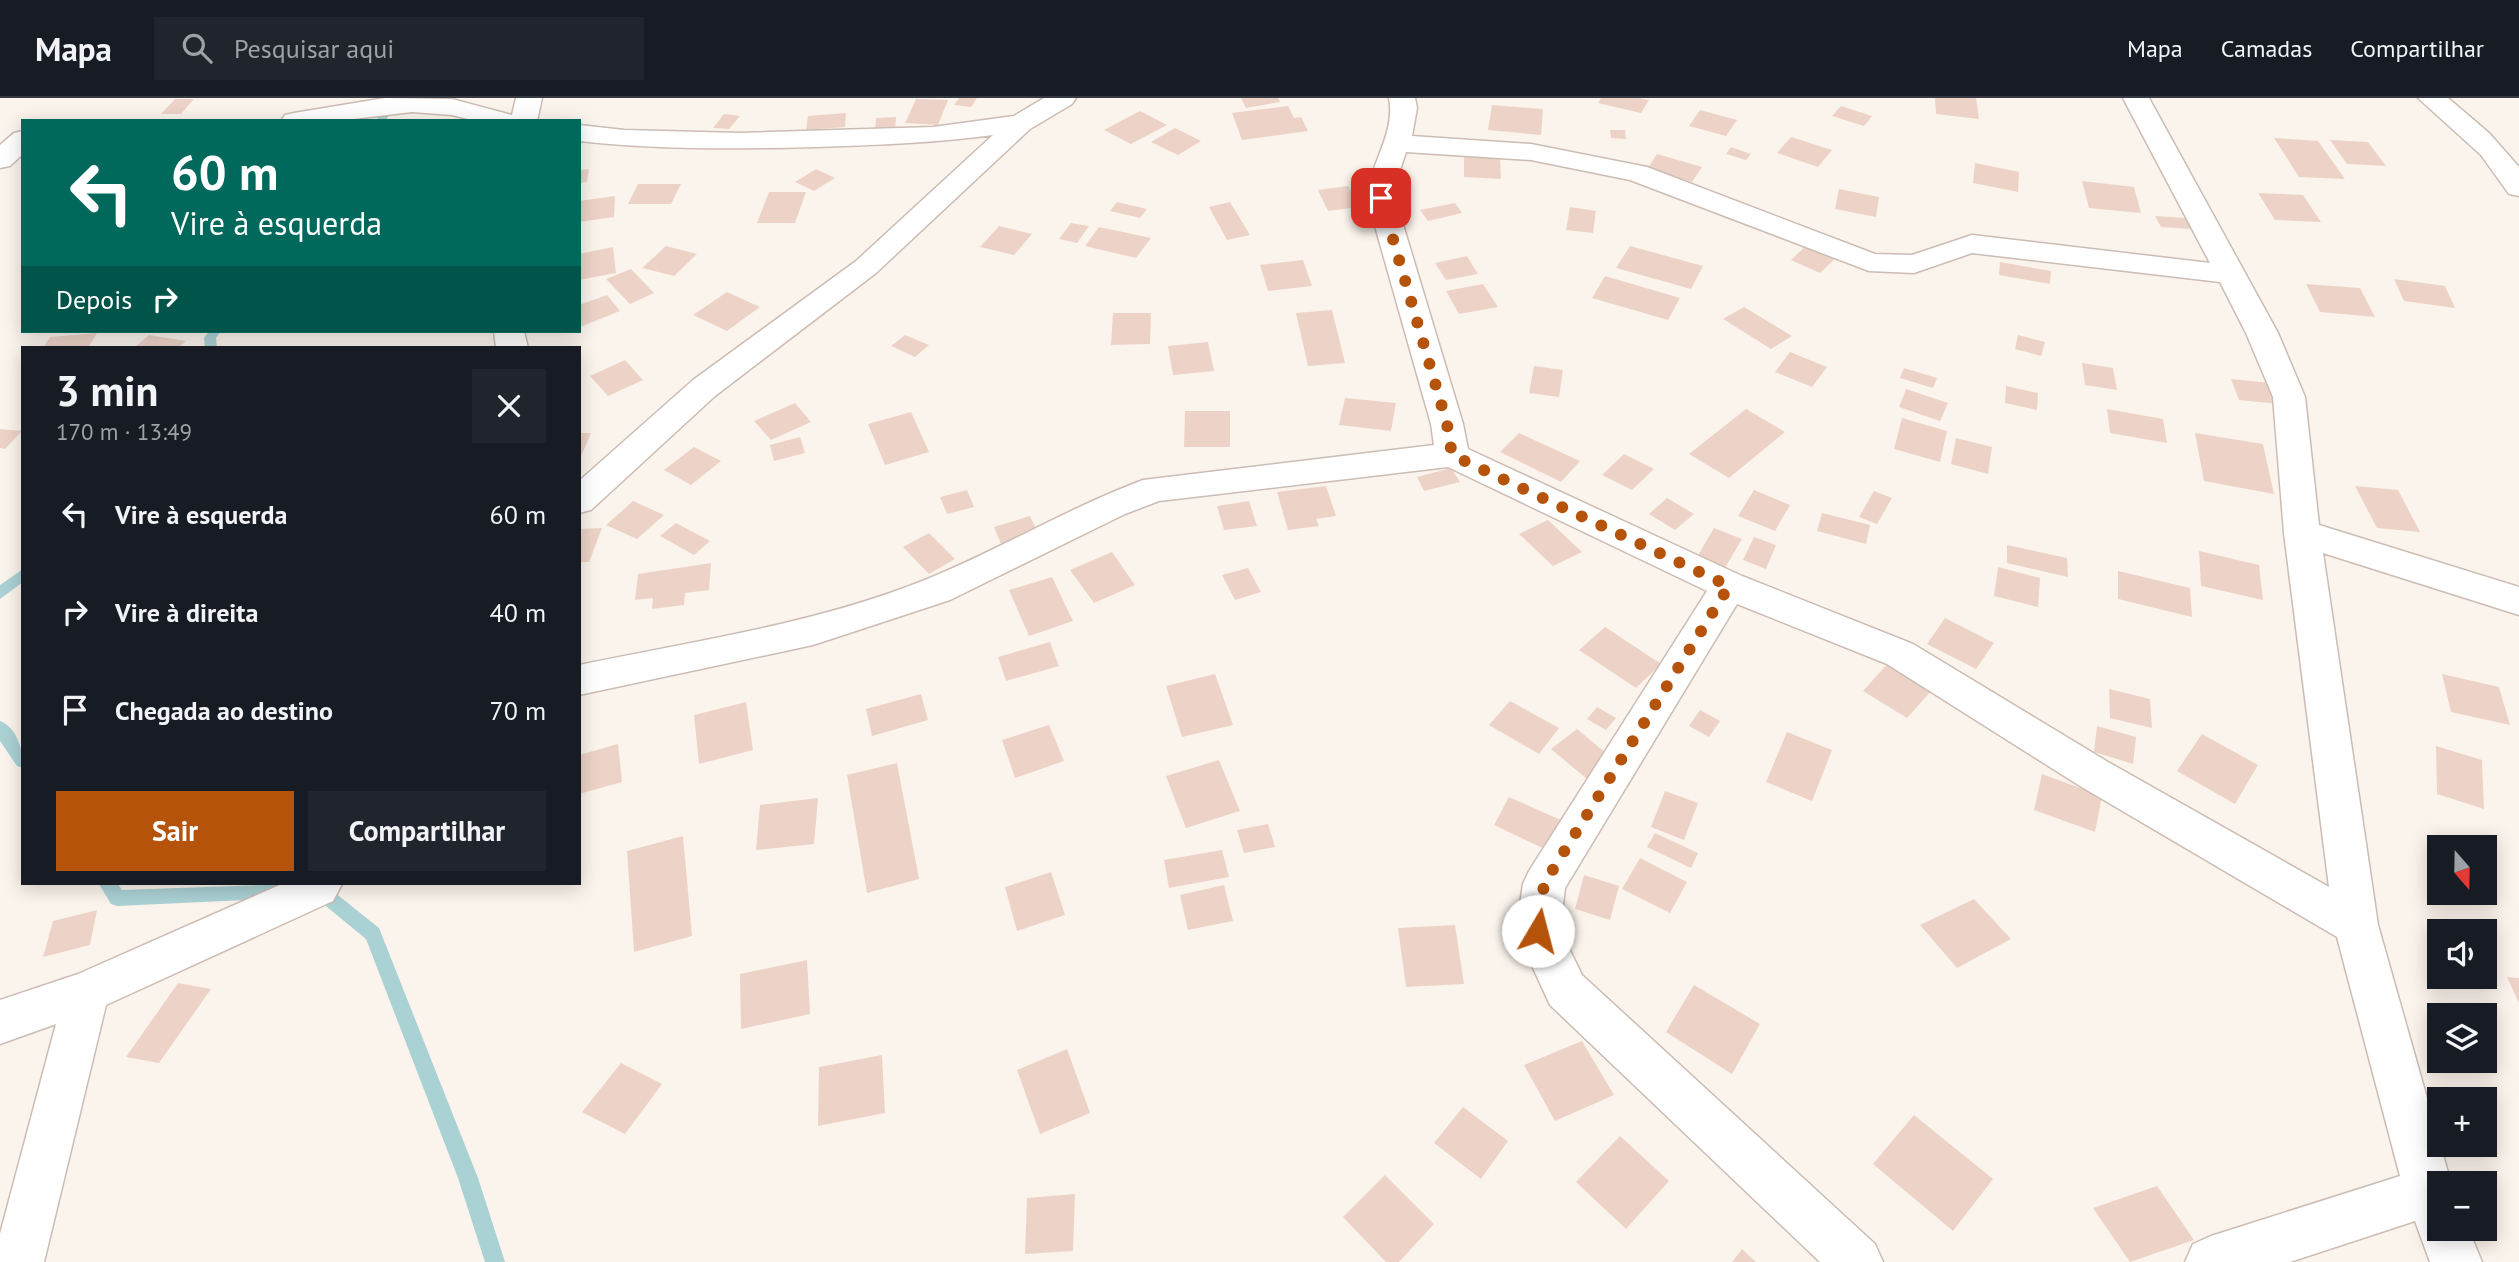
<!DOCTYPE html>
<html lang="pt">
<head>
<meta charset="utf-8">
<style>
	:root { --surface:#171b24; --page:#20242c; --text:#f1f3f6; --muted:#9ea1a6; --line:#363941; --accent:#b45309 }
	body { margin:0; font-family:"PT Sans",sans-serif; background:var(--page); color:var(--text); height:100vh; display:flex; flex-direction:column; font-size:26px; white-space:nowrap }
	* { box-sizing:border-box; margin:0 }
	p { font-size:23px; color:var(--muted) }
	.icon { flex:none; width:38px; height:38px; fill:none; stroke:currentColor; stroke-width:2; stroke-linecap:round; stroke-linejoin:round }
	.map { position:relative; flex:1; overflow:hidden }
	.panel { position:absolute; left:21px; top:248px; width:560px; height:539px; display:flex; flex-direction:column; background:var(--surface); border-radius:0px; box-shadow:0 4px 18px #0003 }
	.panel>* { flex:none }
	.hud { position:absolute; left:21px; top:21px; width:560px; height:214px; border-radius:0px; box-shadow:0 4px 18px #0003; background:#00695c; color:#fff; overflow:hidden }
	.needle { width:46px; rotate:160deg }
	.controls { position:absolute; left:2427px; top:737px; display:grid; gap:14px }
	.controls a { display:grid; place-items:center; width:70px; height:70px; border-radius:0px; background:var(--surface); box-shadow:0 4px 18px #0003; font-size:35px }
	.pin { position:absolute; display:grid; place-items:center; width:60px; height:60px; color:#fff; margin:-30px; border-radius:14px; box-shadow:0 4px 10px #0006 }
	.me { position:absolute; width:77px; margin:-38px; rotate:8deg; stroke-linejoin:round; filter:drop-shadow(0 0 5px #0008) }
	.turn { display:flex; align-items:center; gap:24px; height:147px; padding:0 35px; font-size:32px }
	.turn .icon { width:91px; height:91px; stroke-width:2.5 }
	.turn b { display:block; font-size:49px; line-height:60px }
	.then { display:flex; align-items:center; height:66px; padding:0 35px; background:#0003; gap:14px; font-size:26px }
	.round { display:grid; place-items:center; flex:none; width:74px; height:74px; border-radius:0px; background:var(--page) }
	.headline { display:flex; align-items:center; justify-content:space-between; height:119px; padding:0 35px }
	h1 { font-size:42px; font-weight:600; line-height:52px }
	.cta { display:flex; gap:14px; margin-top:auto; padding:14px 35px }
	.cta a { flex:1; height:80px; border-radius:0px; background:var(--accent); color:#fff; font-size:28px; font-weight:600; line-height:80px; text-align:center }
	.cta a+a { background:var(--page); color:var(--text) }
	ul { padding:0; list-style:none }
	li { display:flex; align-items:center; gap:21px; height:98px; padding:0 35px }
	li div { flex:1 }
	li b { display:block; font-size:26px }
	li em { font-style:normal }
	header { display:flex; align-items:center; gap:42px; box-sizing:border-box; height:98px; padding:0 35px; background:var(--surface); border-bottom:2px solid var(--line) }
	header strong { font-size:33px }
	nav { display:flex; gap:38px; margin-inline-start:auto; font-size:24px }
	.search { width:490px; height:63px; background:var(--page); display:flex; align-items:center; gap:18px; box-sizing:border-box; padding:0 24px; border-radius:0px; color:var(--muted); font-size:26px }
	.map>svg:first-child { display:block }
</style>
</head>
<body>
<header>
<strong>Mapa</strong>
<div class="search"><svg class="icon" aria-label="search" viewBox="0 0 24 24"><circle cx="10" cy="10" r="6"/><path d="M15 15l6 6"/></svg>Pesquisar aqui</div>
<nav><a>Mapa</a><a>Camadas</a><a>Compartilhar</a></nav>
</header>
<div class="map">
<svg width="2519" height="1164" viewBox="0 0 2519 1164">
	<rect width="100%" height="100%" fill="#fbf4ec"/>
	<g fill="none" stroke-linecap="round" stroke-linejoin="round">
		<path fill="#aad1d4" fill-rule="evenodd" d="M381 0H391L387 23H377Z
			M209 233H221L216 240 217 250H205L204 240Z
			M23 471V484L0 501V487Z
			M0 623C18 630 23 653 23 670L17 668 0 643Z
			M99 786H118L122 792 291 786 296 792 293 797 287 800 117 808 111 806Z
			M309 786H324L379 830 478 1080 505 1164H485L458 1080 366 841 310 795 307 790Z"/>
	</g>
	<path fill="#edd3c7" d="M959 0H977L971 9 954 7Z
		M1241 0H1278L1280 4 1246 10Z
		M1601 0H1639L1649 2 1641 15 1598 5Z
		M1935 0H1976L1979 21 1936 16Z
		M175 1H194L181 16H161Z
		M916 1 948 2 938 27 905 25Z
		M1492 7 1543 11 1541 37 1488 32Z
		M1288 8 1294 20 1301 19 1308 33 1242 42 1232 15Z
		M1841 8 1872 18 1864 28 1832 18Z
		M1700 12 1737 22 1726 38 1689 28Z
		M1140 13 1167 27 1131 46 1104 32Z
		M846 15 845 29 806 32 808 18Z
		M724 16 740 18 729 31 713 30Z
		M896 19 895 34 875 35 876 20Z
		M1175 30 1201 43 1178 57 1151 44Z
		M1610 32H1625L1626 41 1611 40Z
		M1791 39 1832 52 1818 69 1777 55Z
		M2274 40 2318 43 2345 81 2299 79Z
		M2330 42 2368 44 2386 68 2347 66Z
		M1731 49 1751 56 1746 62 1726 56Z
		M1657 56 1702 69 1692 84 1647 71Z
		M1464 58 1500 60 1501 81 1464 79Z
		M1975 65 2019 74 2018 94 1973 85Z
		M589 71 587 84 579 85V72Z
		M816 71 835 80 814 93 795 84Z
		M2082 83 2134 89 2141 115 2089 110Z
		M638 86H681L671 106H628Z
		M1348 88 1359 109 1328 113 1318 92Z
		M1839 91 1879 99 1876 119 1835 111Z
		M769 94H806L795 125H757Z
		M2258 95 2303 97 2321 124 2275 122Z
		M615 98 614 119 579 124V103Z
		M1117 104 1147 111 1140 120 1110 113Z
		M1230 104 1250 137 1227 142 1209 109Z
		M1455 105 1462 115 1428 123 1420 112Z
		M1570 109 1596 113 1593 135 1566 132Z
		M2155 118 2186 120 2191 131 2161 129Z
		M1071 125 1089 128 1077 145 1059 141Z
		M999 128 1032 136 1014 157 980 149Z
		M1099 129 1151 140 1136 160 1085 148Z
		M1809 145 1838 158 1820 175 1791 162Z
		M666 148 697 156 674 178 642 170Z
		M1630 148 1703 168 1691 191 1616 170Z
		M613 149 616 175 579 182V156Z
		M1467 158 1478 176 1446 182 1435 165Z
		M1303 162 1312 188 1268 193 1260 167Z
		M2000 164 2051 173 2050 186 1999 177Z
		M631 171 654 195 630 206 606 181Z
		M1605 178 1680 200 1668 222 1592 200Z
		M2394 181 2445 188 2455 210 2404 203Z
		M1483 186 1498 209 1459 216 1446 193Z
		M2306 186 2360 190 2375 219 2320 214Z
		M727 194 760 209 727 233 693 217Z
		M607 197 620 213 580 229 579 207Z
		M1744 209 1792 238 1771 251 1723 221Z
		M1332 212 1345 265 1308 268 1296 215Z
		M1113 215H1151L1150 246 1111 247Z
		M97 235 88 250H43L50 239Z
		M149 237 186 243 178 250H134Z
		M905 237 929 247 915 259 891 248Z
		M2018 237 2045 244 2041 258 2015 251Z
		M1208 244 1214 273 1173 277 1168 248Z
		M1790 254 1827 269 1812 289 1775 274Z
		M625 262 643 282 608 298 590 278Z
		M2082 265 2113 270 2117 292 2085 287Z
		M1534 268 1563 272 1559 299 1529 295Z
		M1904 270 1937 280 1933 290 1900 280Z
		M2231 281 2271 285 2279 306 2239 302Z
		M2006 288 2038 295 2037 312 2005 305Z
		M1906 291 1948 305 1940 323 1899 309Z
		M1345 300 1396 305 1391 333 1339 327Z
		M795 305 811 324 771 342 754 323Z
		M1746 311 1785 334 1729 380 1689 356Z
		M2107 311 2163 321 2167 345 2110 335Z
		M1185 313H1230V349H1184Z
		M911 314 929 354 885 367 868 326Z
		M1902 320 1947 333 1940 364 1894 351Z
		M0 331 22 333 5 351 0 350Z
		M579 335H591L579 363Z
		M1519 335 1580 363 1561 384 1500 354Z
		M2195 335 2263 346 2274 396 2204 383Z
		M800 339 805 355 774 363 770 347Z
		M1956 340 1992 349 1988 376 1951 366Z
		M694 349 721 363 691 387 664 372Z
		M1624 356 1654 371 1632 392 1602 377Z
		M1451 370 1460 384 1424 393 1417 379Z
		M1326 388 1336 418 1316 421 1319 428 1288 432 1277 394Z
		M2355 388 2398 392 2420 434 2377 430Z
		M967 392 974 409 947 416 940 399Z
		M1754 392 1790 407 1775 433 1738 418Z
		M1874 393 1892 400 1877 426 1859 419Z
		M1667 400 1694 416 1675 432 1649 416Z
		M633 403 664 417 637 441 606 427Z
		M1249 403 1257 428 1224 432 1217 408Z
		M1822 415 1870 427 1866 446 1817 433Z
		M1030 418 1038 435 1001 446 994 429Z
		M1548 422 1582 454 1553 468 1519 436Z
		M676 425 710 443 694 457 660 438Z
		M602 430 589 464H579V431Z
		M1714 430 1742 441 1725 470 1697 459Z
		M929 435 955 461 929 476 903 449Z
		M1754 439 1776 447 1766 471 1743 462Z
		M2007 447 2067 460 2068 479 2007 465Z
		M2199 453 2259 467 2263 502 2201 488Z
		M1112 454 1135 487 1094 505 1070 472Z
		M711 465 709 492 685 495 684 507 652 511 653 500 635 502 638 476Z
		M1998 469 2040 480 2038 509 1994 498Z
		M1248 470 1261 494 1235 502 1222 477Z
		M2118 473 2190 490 2192 519 2118 501Z
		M1052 479 1073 523 1029 538 1009 492Z
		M1945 520 1994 545 1976 571 1927 546Z
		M1605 529 1661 566 1636 590 1579 552Z
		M1050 544 1059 568 1006 583 998 559Z
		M1889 564 1934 590 1907 620 1863 593Z
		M1215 576 1233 627 1182 639 1166 588Z
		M2442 576 2499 589 2510 627 2451 614Z
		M2109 591 2150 601 2152 630 2110 620Z
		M921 596 928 622 872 638 866 611Z
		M1510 603 1559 630 1539 656 1489 627Z
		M746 604 753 652 699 666 694 617Z
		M1597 609 1616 620 1606 632 1587 621Z
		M1700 612 1720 623 1709 639 1689 628Z
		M1049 627 1064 663 1015 680 1002 642Z
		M2097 628 2136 639 2133 666 2094 654Z
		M1577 631 1613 661 1587 681 1551 651Z
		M1787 634 1832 652 1812 703 1766 684Z
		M2202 636 2258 667 2235 706 2177 673Z
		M618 646 622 684 579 696V657Z
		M2436 648 2482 662 2484 711 2437 696Z
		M1219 662 1240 713 1186 730 1166 678Z
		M897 665 919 781 867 795 847 677Z
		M2042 676 2102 698 2095 734 2034 712Z
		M1665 693 1698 705 1684 742 1651 729Z
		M1509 699 1563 723 1549 753 1494 727Z
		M818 700 814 746 756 752 760 707Z
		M1268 726 1275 749 1244 755 1237 732Z
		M1655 735 1698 755 1691 770 1647 749Z
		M683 738 692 838 634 854 627 753Z
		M1222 752 1229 779 1169 790 1164 762Z
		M1640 760 1687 784 1670 815 1622 791Z
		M1051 774 1065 817 1017 833 1005 789Z
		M1584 777 1619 788 1610 822 1575 811Z
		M1224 787 1233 823 1188 832 1180 797Z
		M1974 801 2011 841 1957 870 1920 827Z
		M97 812 90 847 43 859 53 823Z
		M1455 827 1464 886 1406 889 1398 830Z
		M807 862 810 916 741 931 740 876Z
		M2507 879 2519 880V905Z
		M178 885 211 891 159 965 126 959Z
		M1694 887 1760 926 1732 976 1666 934Z
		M1582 943 1614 997 1555 1023 1524 967Z
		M1067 951 1090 1015 1040 1036 1017 972Z
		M882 957 885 1015 818 1028 819 969Z
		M621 965 662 986 625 1036 582 1014Z
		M1463 1009 1508 1043 1481 1081 1434 1045Z
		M1914 1017 1993 1081 1953 1133 1873 1066Z
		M1620 1038 1669 1083 1626 1131 1576 1084Z
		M1385 1077 1434 1126 1399 1164H1386L1343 1119Z
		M2157 1088 2194 1142 2130 1164 2093 1110Z
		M1075 1096 1073 1153 1025 1156 1027 1100Z
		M1742 1151 1756 1164H1732Z"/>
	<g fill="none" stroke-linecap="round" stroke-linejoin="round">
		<g stroke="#ccbcb3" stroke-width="3">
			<path id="minor" d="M385 0 452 1 512 17 516 0H542L537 23H476L452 17 412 14 337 23H281L285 17 294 15Z
				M1044 0H1076L1072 6 1030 31 876 175 715 298 591 412 579 415V383L693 282 856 163 993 37C934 45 875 47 816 49 737 51 658 52 579 43V27L624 32 740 35 933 29 1014 18Z
				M1389 0H1415L1417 10 1412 38 1531 46 1647 69 1875 156 1912 157 1972 137 2210 165 2123 0H2149L2278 235 2305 299 2319 427 2519 489V517L2323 455 2378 827 2451 1085H2440V1130H2468L2482 1164H2430L2415 1123 2290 1164H2185L2193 1146 2211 1138 2400 1078 2337 839 2080 688 1887 566 1737 506 1565 790 1560 832 1582 877 1875 1146 1883 1164H1820L1550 907 1516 833 1523 786 1529 773 1707 493 1448 369 1159 403 1125 416 950 502 813 547 579 597V567C695 543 815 526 925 482 999 452 1068 410 1143 382L1434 347 1431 326 1367 100C1370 65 1396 35 1389 0ZM1406 54 1531 62 1630 82 1869 173 1914 175 1972 155 2220 184 2246 235 2273 299 2284 435 2329 789 2108 664 1913 546 1742 478 1468 351 1463 326 1395 100 1399 75Z
				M2418 0H2448L2489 35 2519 69V98L2509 96 2481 57Z
				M23 33V56L10 68 0 70V47L14 35Z
				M494 233H524L528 250H496Z
				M282 786H342L333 803 106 907 44 1164H0V1136L56 926 0 946V902L78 876Z"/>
		</g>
		<use href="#minor" fill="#fff" fill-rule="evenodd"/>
	</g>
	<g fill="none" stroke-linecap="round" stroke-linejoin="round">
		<path stroke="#b45309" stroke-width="12" stroke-dasharray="0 21.6" d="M1381 100 1447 326 1452 357 1729 488 1544 786 1538 833"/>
	</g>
</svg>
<div class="controls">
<a><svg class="needle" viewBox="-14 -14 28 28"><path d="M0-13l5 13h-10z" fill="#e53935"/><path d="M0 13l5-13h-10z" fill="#9ea1a6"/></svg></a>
<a><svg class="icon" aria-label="sound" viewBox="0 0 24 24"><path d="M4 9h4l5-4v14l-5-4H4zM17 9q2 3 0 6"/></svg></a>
<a><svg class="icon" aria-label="layers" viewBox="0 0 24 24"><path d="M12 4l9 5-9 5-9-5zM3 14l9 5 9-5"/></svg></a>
<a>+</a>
<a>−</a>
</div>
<div class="pin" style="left:1381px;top:100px;background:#d93025"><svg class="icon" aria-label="arrive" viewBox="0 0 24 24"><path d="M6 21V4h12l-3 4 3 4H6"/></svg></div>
<svg class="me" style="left:1538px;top:833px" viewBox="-20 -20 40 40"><circle r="19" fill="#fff"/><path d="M0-13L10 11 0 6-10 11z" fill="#b45309"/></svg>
<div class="hud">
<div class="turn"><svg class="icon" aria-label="left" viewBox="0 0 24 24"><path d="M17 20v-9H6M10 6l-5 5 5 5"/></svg><div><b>60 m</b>Vire à esquerda</div></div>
<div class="then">Depois<svg class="icon" aria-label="right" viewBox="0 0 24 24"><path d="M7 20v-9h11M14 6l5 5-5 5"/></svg></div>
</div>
<section class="panel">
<div class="headline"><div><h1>3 min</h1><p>170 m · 13:49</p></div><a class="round"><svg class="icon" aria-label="close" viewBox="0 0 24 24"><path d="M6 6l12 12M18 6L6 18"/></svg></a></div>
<ul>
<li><svg class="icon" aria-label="left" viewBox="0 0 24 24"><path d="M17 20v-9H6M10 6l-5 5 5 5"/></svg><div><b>Vire à esquerda</b></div><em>60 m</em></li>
<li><svg class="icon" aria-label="right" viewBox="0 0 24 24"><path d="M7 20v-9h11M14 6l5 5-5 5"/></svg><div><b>Vire à direita</b></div><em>40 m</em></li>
<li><svg class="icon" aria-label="arrive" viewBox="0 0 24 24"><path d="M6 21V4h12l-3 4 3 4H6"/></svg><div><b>Chegada ao destino</b></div><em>70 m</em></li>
</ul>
<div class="cta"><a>Sair</a><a>Compartilhar</a></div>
</section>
</div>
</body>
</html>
